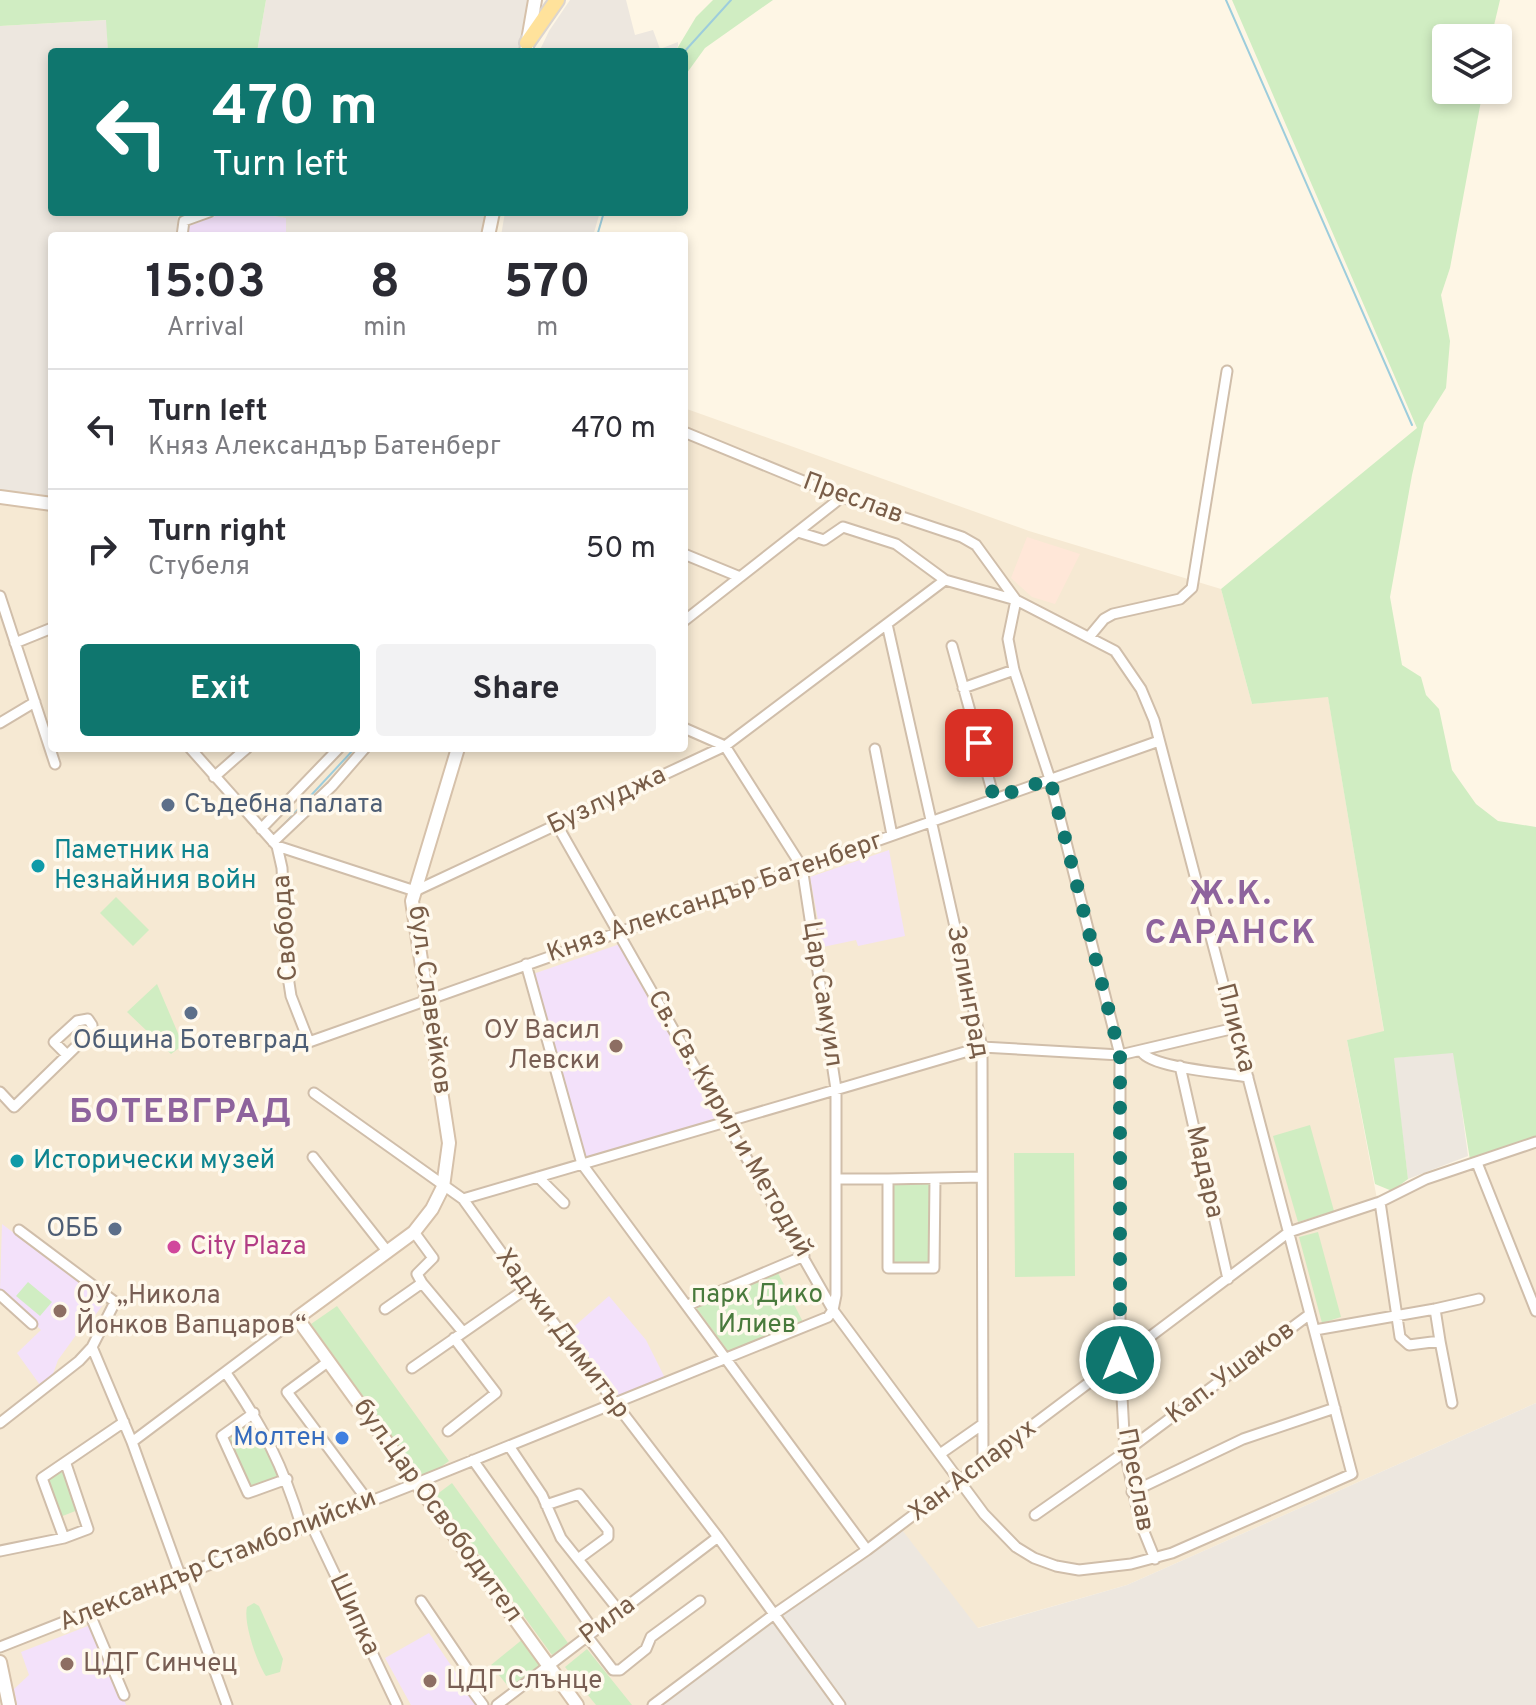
<!DOCTYPE html>
<html lang="en">
<head>
<meta charset="utf-8">
<style>
	:root { --surface:#fff; --page:#f2f2f3; --text:#2b2b33; --muted:#7c7c81; --line:#e1e1e2; --accent:#0f766e }
	body { margin:0; font-family:Overpass,sans-serif; background:var(--page); color:var(--text); height:100vh; display:flex; flex-direction:column; font-size:30px; white-space:nowrap }
	* { box-sizing:border-box; margin:0 }
	p { font-size:26px; color:var(--muted) }
	.icon { flex:none; width:44px; height:44px; fill:none; stroke:currentColor; stroke-width:2; stroke-linecap:round; stroke-linejoin:round }
	.map { position:relative; flex:1; overflow:hidden }
	.side { position:absolute; left:48px; top:232px; width:640px; height:520px; display:flex; flex-direction:column; background:var(--surface); border-radius:8px; box-shadow:0 4px 12px #0003 }
	.side>* { flex:none }
	.banner { position:absolute; left:48px; top:48px; width:640px; height:168px; border-radius:8px; box-shadow:0 4px 12px #0003; background:#0f766e; color:#fff; overflow:hidden }
	.buttons { position:absolute; left:1432px; top:24px; display:grid; gap:16px }
	.buttons a { display:grid; place-items:center; width:80px; height:80px; border-radius:8px; background:var(--surface); box-shadow:0 4px 12px #0003; font-size:40px }
	.pin { position:absolute; display:grid; place-items:center; width:68px; height:68px; color:#fff; margin:-34px; border-radius:16px; box-shadow:0 4px 12px #0006 }
	.me { position:absolute; width:88px; margin:-44px; rotate:0deg; stroke-linejoin:round; filter:drop-shadow(0 0 6px #0008) }
	.turn { display:flex; align-items:center; gap:28px; height:168px; padding:0 32px; font-size:36px }
	.turn .icon { width:104px; height:104px; stroke-width:2.5 }
	.turn b { display:block; font-size:56px; line-height:68px }
	.eta { display:flex; justify-content:space-evenly; align-items:center; height:136px; text-align:center }
	.eta b { font-size:48px; font-weight:700; line-height:56px }
	.button { display:flex; gap:16px; margin-top:auto; padding:16px 32px }
	.button a { flex:1; height:92px; border-radius:8px; background:var(--accent); color:#fff; font-size:32px; font-weight:700; line-height:92px; text-align:center }
	.button a+a { background:var(--page); color:var(--text) }
	ul { padding:0; list-style:none }
	li { display:flex; align-items:center; gap:24px; height:120px; padding:0 32px; border-top:2px solid var(--line) }
	li div { flex:1 }
	li b { display:block; font-size:30px }
	li em { font-style:normal }
	.map>svg:first-child { display:block }
</style>
</head>
<body>
<div class="map">
<svg width="1536" height="1705" viewBox="0 0 1536 1705">
	<rect width="100%" height="100%" fill="#fef6e5"/>
	<path fill="#f6e9d3" d="M684 408 1029 531 1221 589 1252 704 1328 696 1384 1032 1347 1040 1377 1199 1536 1146V1403L1127 1585 977 1628 899 1527 653 1705H0V496L52 501V748H684Z"/>
	<path fill="#ffe7d8" d="M1027 537 1080 554 1055 604 1032 597 1011 578Z"/>
	<path fill="#ede7df" d="M266 0H528L518 52H257Z
		M570 0H626L635 35 653 30 660 49 678 42V46L675 52H539L549 31Z
		M107 20 108 52H52V212L178 213 176 236H52V501L0 496V26Z
		M248 212H486L481 236H286L285 218Z
		M505 212H600L593 236H501Z
		M1454 1052 1468 1156 1408 1179 1393 1058Z
		M1536 1403V1705H653L899 1526 978 1628 1127 1585Z"/>
	<path fill="#f3e1fa" d="M226 212H248L286 218V236H188L189 226Z
		M889 850 905 936 858 946 856 940 823 947 810 877Z
		M620 944 720 1118 585 1157 533 974Z
		M2 1224 105 1302 90 1322 87 1320 58 1360 53 1374 40 1385 17 1353 41 1330 0 1290Z
		M609 1296 646 1340 666 1380 620 1399 569 1331Z
		M93 1624 126 1705H17L14 1689 29 1675 21 1652Z
		M429 1633 478 1705H411L385 1658Z"/>
	<path fill="#d0edc2" d="M0 0H266L257 52H108L106 20 0 26Z
		M713 0H773L705 48 684 77V52H675L696 17Z
		M1232 0H1500L1491 38H1446V90H1483L1450 268 1441 295 1450 341 1446 388 1424 423 1412 475 1390 597 1402 665 1421 677 1426 695 1439 709 1452 770 1476 804 1498 821 1536 827V1136L1470 1160 1453 1053 1394 1058 1408 1179 1392 1191 1375 1184 1347 1040 1384 1031 1328 697 1252 704 1221 589 1417 428Z
		M116 897 149 930 133 946 100 913Z
		M157 984 183 1045 171 1054 127 1012Z
		M1310 1125 1334 1211 1298 1222 1273 1136Z
		M1014 1153H1074L1075 1276 1015 1277Z
		M892 1183H930L929 1264H891Z
		M1318 1232 1341 1317 1322 1323 1299 1237Z
		M777 1271 803 1322 728 1351 695 1306Z
		M28 1282 52 1302 40 1316 16 1296Z
		M337 1306 449 1461 423 1480 311 1324Z
		M253 1416 284 1478 251 1491 225 1436Z
		M63 1469 78 1510 60 1517 47 1479Z
		M452 1483 568 1643 552 1655 436 1495Z
		M254 1603 259 1606 283 1659 280 1672 266 1676C257 1663 243 1622 247 1607Z
		M529 1634 549 1660 511 1690 491 1665Z
		M587 1649 632 1705H596L565 1667Z"/>
	<g fill="none" stroke-linecap="round" stroke-linejoin="round">
		<path stroke="#9dcddc" stroke-width="2" d="M1226 0 1412 425
			M684 52 731 0
			M597 236 604 212
			M277 832 355 748"/>
		<g stroke="#d0beaa" stroke-width="13">
			<path id="street" d="M182 236 184 221 209 212
				M684 432 842 497 962 537 976 545 1016 600
				M684 554 740 577
				M0 596 55 764
				M1016 600 1008 639 1014 670 1050 779 1120 1055V1360L1125 1452 1140 1522 1155 1559
				M684 621 842 497
				M887 624 982 1047 983 1463
				M1089 637 1104 619 1113 614 1180 599 1192 588 1227 371
				M15 643 52 628
				M952 646 994 798
				M963 688 1014 670
				M0 723 35 702
				M190 748 277 846 282 868 287 970 291 996 309 1042 1159 741
				M875 749 892 835
				M214 777 247 748
				M557 825 833 1310 984 1514 1016 1547 1034 1558 1056 1566 1079 1570 1131 1564 1172 1553 1352 1474 1154 720 1141 689 1115 651 1016 600 945 580 896 544 843 527 824 540 798 532
				M261 829 339 748
				M273 842 332 786 365 748
				M277 846 415 891 725 746 945 580
				M526 964 582 1164 867 1550
				M1142 1052C1152 1068 1226 1073 1248 1077
				M1180 1066 1228 1279
				M0 1092 14 1107 92 1031V1025L88 1019 77 1021 54 1042 67 1055
				M314 1093 463 1199 527 1288 718 1537 840 1705
				M313 1157 387 1251
				M1477 1163 1536 1311
				M538 1177 564 1203
				M935 1178 934 1268H888V1179L982 1177
				M836 1179H888
				M463 1199 982 1047 1120 1055 1235 1028
				M1380 1202 1400 1337 1409 1345 1440 1341 1452 1403
				M414 1232 433 1258 417 1274 422 1283
				M0 1295 32 1324
				M688 1305 804 1256
				M385 1309 422 1283 463 1332
				M1435 1309 1440 1341
				M1315 1330 1435 1309 1479 1299
				M92 1347 132 1442 227 1705
				M329 1361 287 1392 368 1501
				M412 1368 527 1288
				M226 1373C263 1427 283 1465 302 1528
				M254 1413 222 1436 248 1493 287 1479
				M0 1423 79 1361 92 1347 115 1302 19 1230
				M448 1431 496 1393 454 1338
				M132 1442 297 1318
				M509 1446 542 1495 561 1538 620 1612
				M940 1454 983 1424
				M473 1460 594 1631
				M1132 1492 1243 1439 1335 1408
				M546 1505 579 1494 608 1530V1537L578 1559
				M1035 1515 1125 1452 1310 1314
				M311 1524 397 1705
				M64 1538 42 1478 124 1422
				M0 1551 64 1538 88 1529 66 1464
				M421 1601 467 1669 464 1679 483 1705
				M89 1612 124 1695
				M587 1636 613 1670H620L646 1649 651 1637 700 1601
				M0 1647 417 1483 828 1317 833 1310 836 1295V1089L802 867 725 746 684 728
				M497 1705 718 1537
				M653 1705 773 1615 867 1550 1289 1232 1380 1202 1426 1179 1536 1142"/>
		</g>
		<g stroke="#d6c1aa" stroke-width="16">
			<path id="secondary" d="M526 52 535 0
				M488 236 493 212
				M0 497 52 504
				M458 748 412 901 449 1143 443 1187 432 1209 414 1232 297 1318 577 1705
				M0 1662 9 1705"/>
		</g>
		<g stroke="#dcd5cf" stroke-width="18">
			<path id="primary" d="M527 43 557 0"/>
		</g>
		<use href="#street" stroke="#fff" stroke-width="9"/>
		<use href="#secondary" stroke="#fff" stroke-width="12"/>
		<use href="#primary" stroke="#ffe29b" stroke-width="14"/>
	</g>
	<g fill="none" stroke-linecap="round" stroke-linejoin="round">
		<path stroke="#0f766e" stroke-width="14" stroke-dasharray="0 25.2" d="M979 743 994 798 1050 779 1120 1055V1360"/>
	</g>
	<g fill="#5c6f8a" stroke="#fff9ed" stroke-width="3">
		<circle cx="168" cy="805" r="8"/>
		<circle cx="191" cy="1013" r="8"/>
		<circle cx="115" cy="1229" r="8"/>
	</g>
	<g fill="#0f9aa8" stroke="#fff9ed" stroke-width="3">
		<circle cx="38" cy="866" r="8"/>
		<circle cx="17" cy="1161" r="8"/>
	</g>
	<g fill="#8d6e63" stroke="#fff9ed" stroke-width="3">
		<circle cx="616" cy="1046" r="8"/>
		<circle cx="60" cy="1311" r="8"/>
		<circle cx="67" cy="1664" r="8"/>
		<circle cx="430" cy="1681" r="8"/>
	</g>
	<circle fill="#d1479c" stroke="#fff9ed" stroke-width="3" cx="174" cy="1247" r="8"/>
	<circle fill="#3f7fe0" stroke="#fff9ed" stroke-width="3" cx="342" cy="1438" r="8"/>
	<g text-anchor="middle" dominant-baseline="central" stroke-width="7" stroke-linejoin="round" paint-order="stroke">
		<g font-size="26" fill="#795d48" stroke="#fff9ed">
			<text transform="translate(853 499) rotate(20)">Преслав</text>
			<text transform="translate(607 801) rotate(-25)">Бузлуджа</text>
			<text transform="translate(715 898) rotate(-19)">Княз Александър Батенберг</text>
			<text transform="translate(286 928) rotate(-94)">Свобода</text>
			<text transform="translate(967 992) rotate(79)">Зелинград</text>
			<text transform="translate(822 994) rotate(81)">Цар Самуил</text>
			<text transform="translate(429 1000) rotate(82)">бул. Славейков</text>
			<text transform="translate(1235 1028) rotate(75)">Плиска</text>
			<text transform="translate(729 1124) rotate(60)">Св. Св. Кирил и Методий</text>
			<text transform="translate(1204 1172) rotate(77)">Мадара</text>
			<text transform="translate(562 1334) rotate(53)">Хаджи Димитър</text>
			<text transform="translate(1231 1373) rotate(-37)">Кап. Ушаков</text>
			<text transform="translate(973 1471) rotate(-37)">Хан Аспарух</text>
			<text transform="translate(1135 1480) rotate(79)">Преслав</text>
			<text transform="translate(437 1511) rotate(54)">бул.Цар Освободител</text>
			<text transform="translate(218 1561) rotate(-22)">Александър Стамболийски</text>
			<text transform="translate(354 1615) rotate(65)">Шипка</text>
			<text transform="translate(608 1621) rotate(-37)">Рила</text>
		</g>
		<g font-size="26" fill="#4e5e75" stroke="#fff9ed" text-anchor="start">
			<text x="184" y="805">Съдебна палата</text>
			<text x="191" y="1041" text-anchor="middle">Община Ботевград</text>
			<text x="99" y="1229" text-anchor="end">ОББ</text>
		</g>
		<g font-size="26" fill="#0d838f" stroke="#fff9ed" text-anchor="start">
			<text x="54" y="851">Паметник на<tspan x="54" dy="30">Незнайния войн</tspan></text>
			<text x="33" y="1161">Исторически музей</text>
		</g>
		<g font-size="26" fill="#785e54" stroke="#fff9ed" text-anchor="start">
			<text x="600" y="1031" text-anchor="end">ОУ Васил<tspan x="600" dy="30">Левски</tspan></text>
			<text x="76" y="1296">ОУ „Никола<tspan x="76" dy="30">Йонков Вапцаров“</tspan></text>
			<text x="83" y="1664">ЦДГ Синчец</text>
			<text x="446" y="1681">ЦДГ Слънце</text>
		</g>
		<g font-size="26" fill="#b23c85" stroke="#fff9ed" text-anchor="start">
			<text x="190" y="1247">City Plaza</text>
		</g>
		<g font-size="26" fill="#497a3c" stroke="#fff9ed">
			<text x="757" y="1295">парк Дико<tspan x="757" dy="30">Илиев</tspan></text>
		</g>
		<g font-size="26" fill="#366cbe" stroke="#fff9ed" text-anchor="end">
			<text x="326" y="1438">Молтен</text>
		</g>
		<g font-size="34" font-weight="bold" letter-spacing="2" fill="#8e639d" stroke="#fff9ed">
			<text x="1231" y="895">Ж.К.<tspan x="1231" dy="39">САРАНСК</tspan></text>
			<text x="181" y="1113">БОТЕВГРАД</text>
		</g>
	</g>
</svg>
<div class="buttons">
<a><svg class="icon" aria-label="layers" viewBox="0 0 24 24"><path d="M12 4l9 5-9 5-9-5zM3 14l9 5 9-5"/></svg></a>
</div>
<div class="pin" style="left:979px;top:743px;background:#d93025"><svg class="icon" aria-label="arrive" viewBox="0 0 24 24"><path d="M6 21V4h12l-3 4 3 4H6"/></svg></div>
<svg class="me" style="left:1120px;top:1360px" viewBox="-20 -20 40 40"><circle r="17" fill="#0f766e" stroke="#fff" stroke-width="3"/><path d="M0-11L8 9 0 5-8 9z" fill="#fff"/></svg>
<div class="banner">
<div class="turn"><svg class="icon" aria-label="left" viewBox="0 0 24 24"><path d="M17 20v-9H6M10 6l-5 5 5 5"/></svg><div><b>470 m</b>Turn left</div></div>
</div>
<section class="side">
<div class="eta">
<div><b>15:03</b><p>Arrival</p></div>
<div><b>8</b><p>min</p></div>
<div><b>570</b><p>m</p></div>
</div>
<ul>
<li><svg class="icon" aria-label="left" viewBox="0 0 24 24"><path d="M17 20v-9H6M10 6l-5 5 5 5"/></svg><div><b>Turn left</b><p>Княз Александър Батенберг</p></div><em>470 m</em></li>
<li><svg class="icon" aria-label="right" viewBox="0 0 24 24"><path d="M7 20v-9h11M14 6l5 5-5 5"/></svg><div><b>Turn right</b><p>Стубеля</p></div><em>50 m</em></li>
</ul>
<div class="button"><a>Exit</a><a>Share</a></div>
</section>
</div>
</body>
</html>
